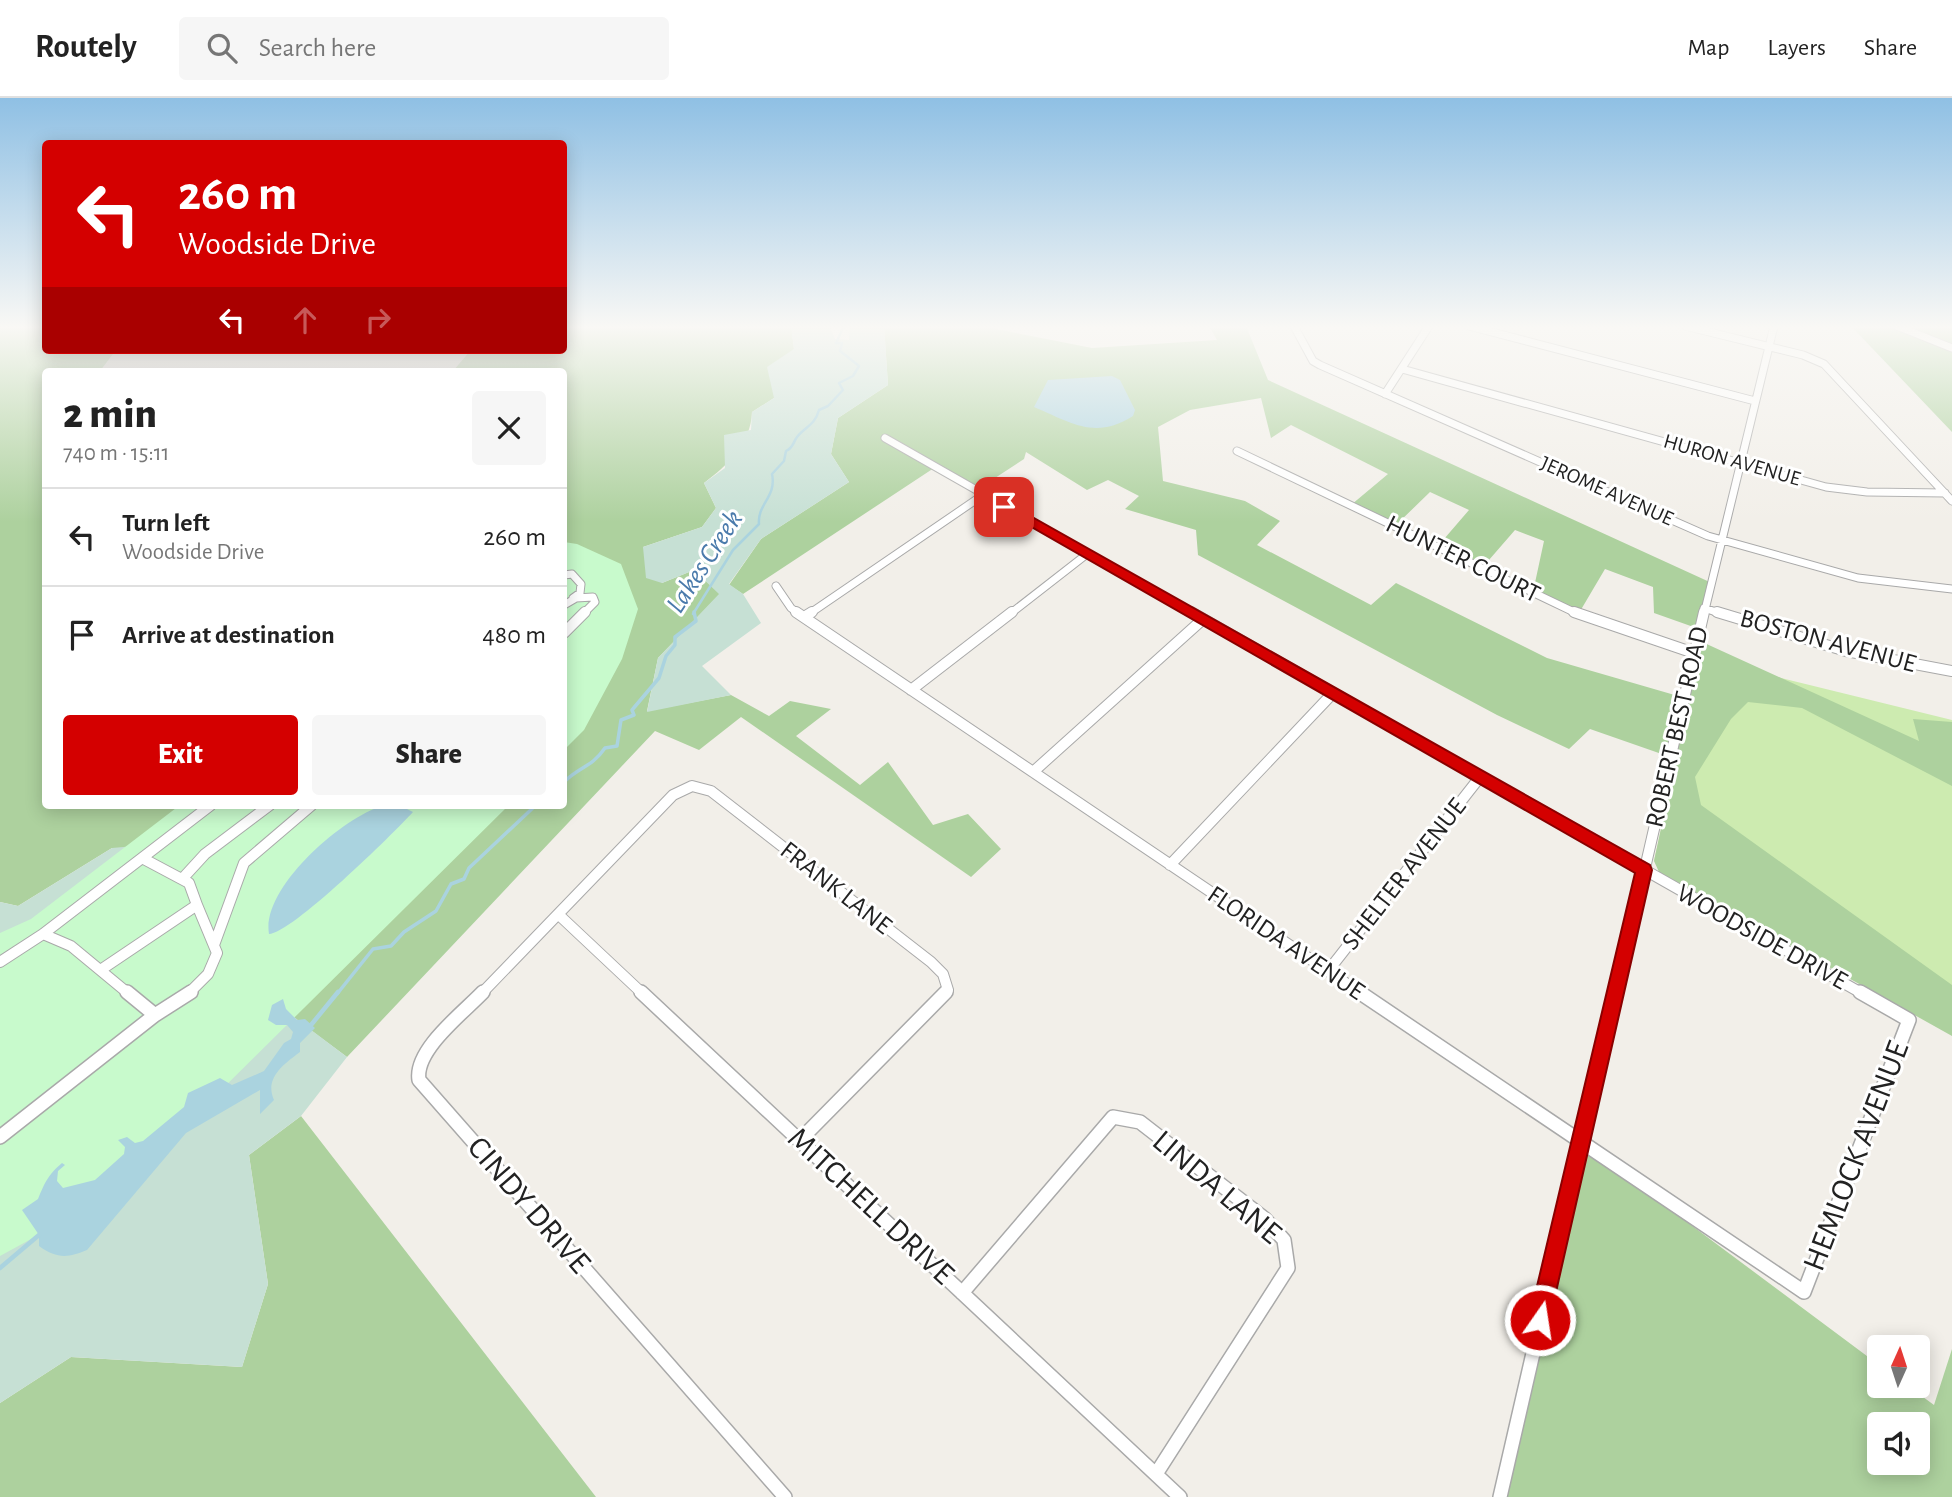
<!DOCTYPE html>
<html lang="en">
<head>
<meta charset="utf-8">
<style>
	:root { --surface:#fff; --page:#f6f6f6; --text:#222; --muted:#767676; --line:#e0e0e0; --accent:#d40000 }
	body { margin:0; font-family:"Alegreya Sans",sans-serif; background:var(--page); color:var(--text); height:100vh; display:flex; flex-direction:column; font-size:26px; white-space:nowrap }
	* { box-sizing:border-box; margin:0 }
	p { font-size:23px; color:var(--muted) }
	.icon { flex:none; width:38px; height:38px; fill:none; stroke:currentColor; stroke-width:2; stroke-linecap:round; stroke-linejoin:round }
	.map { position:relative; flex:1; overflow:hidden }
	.drawer { position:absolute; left:42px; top:270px; width:525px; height:441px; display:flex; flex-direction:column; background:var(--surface); border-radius:7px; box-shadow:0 4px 18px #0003 }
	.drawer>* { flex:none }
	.top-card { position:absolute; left:42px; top:42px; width:525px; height:214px; border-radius:7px; box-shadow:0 4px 18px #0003; background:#d40000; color:#fff; overflow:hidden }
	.needle { width:46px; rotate:3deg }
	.fabs { position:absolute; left:1867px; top:1237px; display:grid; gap:14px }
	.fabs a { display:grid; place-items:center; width:63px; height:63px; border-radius:7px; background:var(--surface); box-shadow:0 4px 18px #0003; font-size:35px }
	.pin { position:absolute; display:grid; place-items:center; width:60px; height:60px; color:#fff; margin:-30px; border-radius:14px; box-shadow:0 4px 10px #0006 }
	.me { position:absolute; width:77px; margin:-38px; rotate:13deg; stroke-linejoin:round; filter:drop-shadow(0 0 5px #0008) }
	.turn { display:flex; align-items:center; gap:24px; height:147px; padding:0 21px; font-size:32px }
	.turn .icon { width:91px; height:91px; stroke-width:2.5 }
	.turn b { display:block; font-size:49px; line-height:60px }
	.lanes { display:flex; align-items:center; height:66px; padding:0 21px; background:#0003; justify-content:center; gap:35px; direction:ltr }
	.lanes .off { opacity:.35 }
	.round { display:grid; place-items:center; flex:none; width:74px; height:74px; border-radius:7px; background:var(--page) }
	.overview { display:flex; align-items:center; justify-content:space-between; height:119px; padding:0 21px }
	h1 { font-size:42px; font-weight:800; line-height:52px }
	.button { display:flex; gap:14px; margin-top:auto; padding:14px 21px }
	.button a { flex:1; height:80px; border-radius:7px; background:var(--accent); color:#fff; font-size:28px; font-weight:800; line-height:80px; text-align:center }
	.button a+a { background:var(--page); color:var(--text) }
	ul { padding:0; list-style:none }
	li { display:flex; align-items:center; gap:21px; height:98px; padding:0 21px; border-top:2px solid var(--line) }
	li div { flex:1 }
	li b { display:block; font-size:26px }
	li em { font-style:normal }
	header { display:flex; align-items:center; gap:42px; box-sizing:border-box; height:98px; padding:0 35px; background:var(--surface); border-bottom:2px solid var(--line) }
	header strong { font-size:33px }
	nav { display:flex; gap:38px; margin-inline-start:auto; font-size:24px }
	.search { width:490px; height:63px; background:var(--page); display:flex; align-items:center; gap:18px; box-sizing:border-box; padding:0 24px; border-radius:7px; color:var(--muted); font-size:26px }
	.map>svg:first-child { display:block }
</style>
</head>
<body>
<header>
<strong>Routely</strong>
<div class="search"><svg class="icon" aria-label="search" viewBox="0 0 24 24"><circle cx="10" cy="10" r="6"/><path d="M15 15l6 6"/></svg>Search here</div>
<nav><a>Map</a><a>Layers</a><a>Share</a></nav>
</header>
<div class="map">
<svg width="1952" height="1399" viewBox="0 0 1952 1399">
	<rect width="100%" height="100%" fill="#f2efe9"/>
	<path fill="#cdebb0" d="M1700 560 1952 622V934L1654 763Z"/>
	<path fill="#add19e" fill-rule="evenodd" d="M0 228H45L46 252H116L100 273H46V707H203L125 765 112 750 18 808 0 804Z
		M564 228H791L794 251 774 300 752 314C751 345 728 367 704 385L716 410 702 429 643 449 662 485 694 472 720 496 658 560 647 613 731 597 769 618 790 603 831 611 796 638 860 687 888 664 933 727 968 716 1001 751 971 779 741 619 699 652 655 633 347 959 293 919 487 707H564V273H453L471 252H564Z
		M884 228H994L996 231 1092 250 1217 242 1209 228H1246L1268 282 1714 486 1702 532 1654 515 1653 489 1605 471 1579 515 1533 494 1544 443 1515 432 1482 470 1438 448 1469 412 1430 394 1394 429 1351 407 1388 376 1291 327 1271 340 1261 300 1190 312 1158 329 1163 383 1245 403 1280 423 1257 447 1371 507 1396 485 1547 560 1685 600 1700 543 1919 643 1913 621 1952 624V688L1802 610 1748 604 1731 621 1695 679 1701 707 1952 887V938L1659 774 1654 763 1676 661 1590 631 1569 651 1497 617 1198 457 1196 432 1125 411 1139 398 1108 382 1087 392 1026 354 1024 361 975 393 934 370 743 496 729 487 761 441 849 384 831 356 838 320 888 287Z
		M1851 228H1952V334Z
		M301 1018 596 1399H0V1305L71 1259 242 1269 268 1186 249 1057Z
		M1585 1048 1879 1267 1880 1288H1908L1934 1307 1952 1251V1399H1504ZM1880 1326H1918V1365H1880Z"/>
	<path fill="#c6e0d4" d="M791 228H830L835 241 849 242 850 228H884L888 287 838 320 831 356 849 384 761 441 729 486 743 496 761 525 702 568 731 597 647 614 658 560 719 496 694 472 662 485 646 480 643 449 702 429 716 410 704 385 725 370 724 337 751 332 752 314 774 300 767 269 794 251Z
		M135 748 294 919 347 959 301 1018 249 1057 268 1186 242 1269 71 1259 0 1305V804L18 808 112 750Z"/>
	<path fill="#c8facc" d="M564 444 577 446 621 466 638 511 622 561 584 632 564 652Z
		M180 707H509L199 1014 44 1134 0 1158V835L31 821Z"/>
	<path fill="#aad3df" d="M1112 278 1120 282 1135 312 1133 318C1095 342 1072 325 1034 309L1048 282Z
		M382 708H401L413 714C394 735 291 836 269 836 261 790 342 720 382 708Z
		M283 901 286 911 297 922 305 921 315 930 300 945V954C284 966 264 980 274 1002L260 1016V992L186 1035 87 1152C68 1160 57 1161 39 1148V1137L22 1112 38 1101C45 1084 48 1077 62 1065L65 1067 58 1073 57 1083 63 1090 95 1082 124 1056 125 1049 118 1042 127 1039 135 1045 143 1043 184 1009 188 995 220 980 232 987 264 973 284 945 291 941 293 934 287 927H276L268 922 272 907Z"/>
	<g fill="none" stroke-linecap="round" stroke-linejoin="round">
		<path stroke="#aad3df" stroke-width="2.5" d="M693 516 733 452 759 426C757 406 777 399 772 376L784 363 786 353C794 349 792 346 797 339 805 329 815 327 819 312L828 308 843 292 839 285 853 278 859 268 840 253 842 245H836L844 228"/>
		<path stroke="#aad3df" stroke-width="3.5" d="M564 684C580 668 591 670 605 650L617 648 621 622 634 617 632 612 659 580 666 558 675 547V539L696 523 694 514
			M337 896 373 851 391 848 404 834 436 813 451 786 464 781 469 770 536 707"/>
		<path stroke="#aad3df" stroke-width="4.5" d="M311 927 338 894
			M0 1170 39 1137"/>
		<g stroke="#a9a9a9" stroke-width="9">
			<path id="street-far2" d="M1294 228 1313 263 1320 267 1708 438 1858 480 1952 491
				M1469 228 1755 303
				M1685 228 1803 257 1824 266 1952 403
				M1897 228 1952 250
				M1402 271 1826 389 1867 394 1945 395
				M1385 296 1429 228
				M885 340 1194 516
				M1237 353 1578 516
				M564 477 572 476 581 486 580 495 573 500
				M776 488 791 510 799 516
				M564 507 576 500 593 499 595 504 583 516
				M1704 510 1722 516
				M809 516 983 397
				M1010 516 1087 456
				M1704 516 1774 228"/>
		</g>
		<g stroke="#a9a9a9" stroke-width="12">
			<path id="street-far1" d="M796 514 1362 896
				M1191 514 1863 896
				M1574 514 1694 555
				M1717 514 1846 553 1952 573
				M804 519 812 514
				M564 535 585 514
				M911 592 1012 514
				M1033 674 1202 522
				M142 760 189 785 197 807
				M1170 767 1333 595
				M183 780 205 756 270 707
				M560 818 643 896
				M43 836 71 848 129 896
				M214 847 244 765 312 707
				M0 864 43 836 211 707
				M102 871 197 807 217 855 208 876 188 896
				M1328 873 1480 679
				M481 896 673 697 692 688 711 693 931 864 943 876 948 892 944 896
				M1616 896 1704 514"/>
		</g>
		<g stroke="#a9a9a9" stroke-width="16">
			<path id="street" d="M483 894C463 915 414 952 419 982L785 1399
				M641 894 1180 1399
				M1359 894 1804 1194 1909 922 1860 894
				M155 917 191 894
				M0 1039 155 917 127 894
				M801 1041 946 894
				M962 1195 1113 1019 1140 1024 1265 1121 1284 1142 1288 1170 1156 1376
				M1500 1399 1616 894"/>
		</g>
		<use href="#street-far2" stroke="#fff" stroke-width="7"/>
		<use href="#street-far1" stroke="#fff" stroke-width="10"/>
		<use href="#street" stroke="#fff" stroke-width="13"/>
	</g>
	<linearGradient id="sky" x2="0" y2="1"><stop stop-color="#8fc0e4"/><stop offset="0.54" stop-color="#f9f8f5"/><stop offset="1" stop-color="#f9f8f5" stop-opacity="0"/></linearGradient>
	<rect width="1952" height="424" fill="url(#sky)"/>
	<path fill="#d40000" stroke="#8a0000" stroke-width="2" d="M1000 406H1009L1650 767 1652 772 1548 1229 1540 1233 1532 1229 1529 1222 1635 775 1000 411Z"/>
	<g text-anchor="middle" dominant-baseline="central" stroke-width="6" stroke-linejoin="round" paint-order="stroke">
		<g font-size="21" fill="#222" stroke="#fff">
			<text transform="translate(1732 362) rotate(16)">HURON AVENUE</text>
			<text transform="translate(1607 393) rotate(24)">JEROME AVENUE</text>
		</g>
		<g font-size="26" fill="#222" stroke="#fff">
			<text transform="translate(1463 461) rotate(26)">HUNTER COURT</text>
			<text transform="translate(1828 543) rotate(15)">BOSTON AVENUE</text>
			<text transform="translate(1677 629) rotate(-77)">ROBERT BEST ROAD</text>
			<text transform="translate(1404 776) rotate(-52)">SHELTER AVENUE</text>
			<text transform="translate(836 790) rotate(38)">FRANK LANE</text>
			<text transform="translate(1762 839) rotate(29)">WOODSIDE DRIVE</text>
			<text transform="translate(1286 845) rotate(34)">FLORIDA AVENUE</text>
		</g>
		<g font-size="28" font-style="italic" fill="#4a7aab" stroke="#fff">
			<text transform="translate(705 464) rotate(-57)">Lakes Creek</text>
		</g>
		<g font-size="32" fill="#222" stroke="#fff">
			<text transform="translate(1856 1058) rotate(-69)">HEMLOCK AVENUE</text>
			<text transform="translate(1217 1089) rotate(40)">LINDA LANE</text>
			<text transform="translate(529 1107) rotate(49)">CINDY DRIVE</text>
			<text transform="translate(871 1108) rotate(43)">MITCHELL DRIVE</text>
		</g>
	</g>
</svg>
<div class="fabs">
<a><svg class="needle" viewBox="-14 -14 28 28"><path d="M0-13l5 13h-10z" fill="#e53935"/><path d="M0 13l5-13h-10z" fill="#767676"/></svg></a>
<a><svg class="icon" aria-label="sound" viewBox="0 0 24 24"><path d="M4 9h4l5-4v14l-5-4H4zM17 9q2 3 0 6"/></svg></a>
</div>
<div class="pin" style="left:1004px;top:409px;background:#d93025"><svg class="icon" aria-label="arrive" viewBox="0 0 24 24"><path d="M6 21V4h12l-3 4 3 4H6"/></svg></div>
<svg class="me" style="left:1540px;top:1222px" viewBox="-20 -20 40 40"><circle r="17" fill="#d40000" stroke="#fff" stroke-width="3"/><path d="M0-11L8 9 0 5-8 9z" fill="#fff"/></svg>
<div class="top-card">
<div class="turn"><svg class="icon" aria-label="left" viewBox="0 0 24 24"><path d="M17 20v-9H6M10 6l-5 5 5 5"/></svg><div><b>260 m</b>Woodside Drive</div></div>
<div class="lanes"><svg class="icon" aria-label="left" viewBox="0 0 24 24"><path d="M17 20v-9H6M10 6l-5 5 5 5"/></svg><svg class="icon off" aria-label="ahead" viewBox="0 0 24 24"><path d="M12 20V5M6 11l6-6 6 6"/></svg><svg class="icon off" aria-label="right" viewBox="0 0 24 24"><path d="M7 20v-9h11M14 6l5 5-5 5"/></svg></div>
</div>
<section class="drawer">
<div class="overview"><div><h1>2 min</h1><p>740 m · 15:11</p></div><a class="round"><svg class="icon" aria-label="close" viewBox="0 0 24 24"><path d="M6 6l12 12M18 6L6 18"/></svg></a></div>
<ul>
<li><svg class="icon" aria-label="left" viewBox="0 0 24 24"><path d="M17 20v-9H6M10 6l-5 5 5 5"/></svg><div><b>Turn left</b><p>Woodside Drive</p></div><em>260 m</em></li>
<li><svg class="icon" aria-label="arrive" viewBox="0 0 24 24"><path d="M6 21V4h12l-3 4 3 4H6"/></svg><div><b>Arrive at destination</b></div><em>480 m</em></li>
</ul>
<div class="button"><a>Exit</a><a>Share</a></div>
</section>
</div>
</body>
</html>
